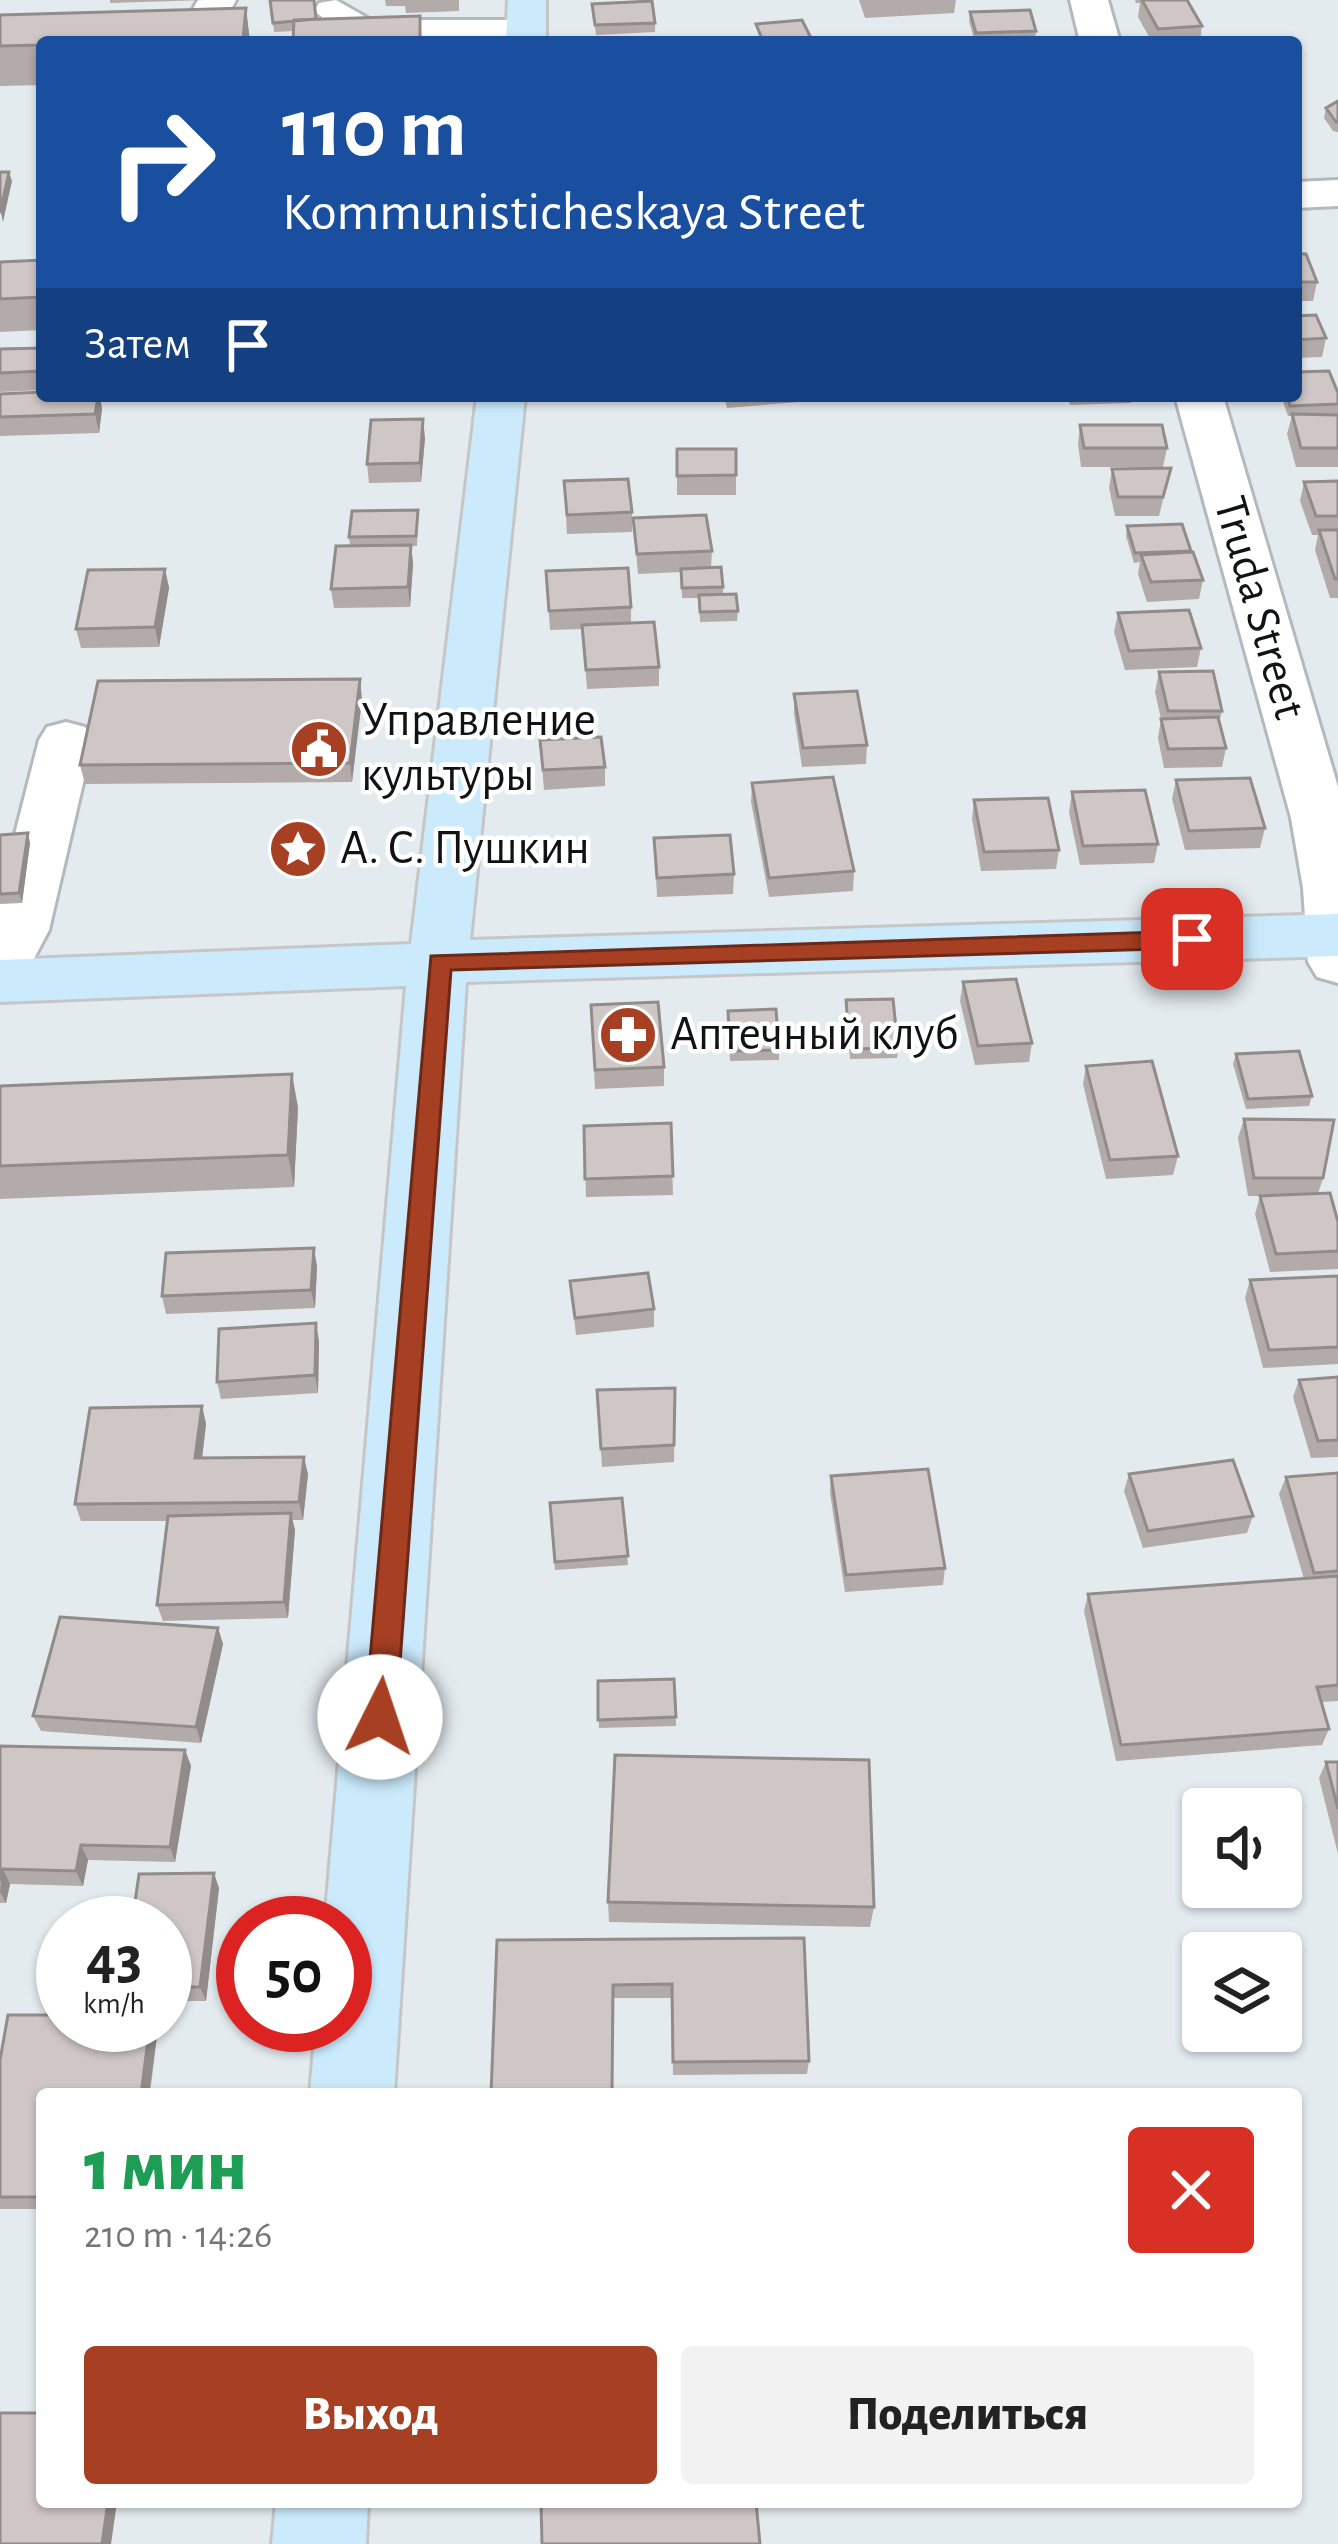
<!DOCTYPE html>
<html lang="ru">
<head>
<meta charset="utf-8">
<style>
	:root { --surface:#fff; --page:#f2f2f2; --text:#222; --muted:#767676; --accent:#a73f23 }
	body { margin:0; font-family:"Alegreya Sans",sans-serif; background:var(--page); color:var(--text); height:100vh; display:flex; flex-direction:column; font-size:45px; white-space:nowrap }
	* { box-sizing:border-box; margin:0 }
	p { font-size:39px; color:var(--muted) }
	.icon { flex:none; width:66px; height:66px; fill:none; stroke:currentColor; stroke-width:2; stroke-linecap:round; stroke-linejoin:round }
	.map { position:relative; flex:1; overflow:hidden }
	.drawer { position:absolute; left:36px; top:2088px; width:1266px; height:420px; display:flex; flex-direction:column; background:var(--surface); border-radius:12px; box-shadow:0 3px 9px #0004 }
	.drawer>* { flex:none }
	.top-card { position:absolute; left:36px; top:36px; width:1266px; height:366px; border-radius:12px; box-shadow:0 3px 9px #0004; background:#1a4fa0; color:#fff; overflow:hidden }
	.controls { position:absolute; left:1182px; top:1788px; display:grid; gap:24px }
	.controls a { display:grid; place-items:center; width:120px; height:120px; border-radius:12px; background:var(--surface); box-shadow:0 3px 9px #0004; font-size:60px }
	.speed { position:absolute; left:36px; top:1896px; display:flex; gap:24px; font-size:60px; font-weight:700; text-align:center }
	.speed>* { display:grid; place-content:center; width:156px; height:156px; border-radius:50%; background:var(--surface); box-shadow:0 3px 9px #0004; line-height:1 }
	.speed small { font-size:30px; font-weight:400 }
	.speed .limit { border:18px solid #d22; background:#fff; color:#111 }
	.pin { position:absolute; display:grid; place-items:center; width:102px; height:102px; color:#fff; margin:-51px; border-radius:24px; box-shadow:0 6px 18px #0006 }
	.me { position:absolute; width:132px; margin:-66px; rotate:4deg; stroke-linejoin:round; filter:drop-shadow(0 0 9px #0008) }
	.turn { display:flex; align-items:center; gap:42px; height:252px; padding:0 48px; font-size:54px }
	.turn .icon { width:156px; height:156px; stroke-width:2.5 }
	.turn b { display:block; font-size:84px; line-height:102px }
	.then { display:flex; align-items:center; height:114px; padding:0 48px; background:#0003; gap:24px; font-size:45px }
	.round { display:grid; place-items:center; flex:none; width:126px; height:126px; border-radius:12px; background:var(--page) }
	.summary { display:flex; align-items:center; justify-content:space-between; height:204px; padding:0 48px }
	h1 { font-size:72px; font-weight:800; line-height:90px; color:#1e9e55 }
	.action { display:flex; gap:24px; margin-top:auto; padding:24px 48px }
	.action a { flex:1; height:138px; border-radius:12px; background:var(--accent); color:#fff; font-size:48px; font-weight:800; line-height:138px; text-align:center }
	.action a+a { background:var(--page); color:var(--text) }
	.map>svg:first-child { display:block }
</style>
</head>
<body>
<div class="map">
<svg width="1338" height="2544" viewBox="0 0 1338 2544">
	<rect width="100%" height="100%" fill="#e4ebef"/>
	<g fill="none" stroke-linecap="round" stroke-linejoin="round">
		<g stroke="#b3b9bd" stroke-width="6">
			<path id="minor" d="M198 0H236L216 37 42 42V46L0 48V24L188 18Z
				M336 0 371 20H526L540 24 546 32 533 42H355L314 11 319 3Z
				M1070 0H1108L1120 42H1080Z
				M1338 180V206L1296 208V182Z
				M1175 396H1223L1338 787V983L1317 977 1308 962 1303 888 1291 818Z
				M66 722 85 727 93 740 49 930 21 983 0 989V893L39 740 47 727Z"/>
		</g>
		<g stroke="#c6c6c7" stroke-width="6">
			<path id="major" d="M508 0H546V42H506Z
				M477 396H525L470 940 1338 914V956L466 982 394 2094H310L316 2025H345V1923H325L406 986 0 1002V960L411 944Z
				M276 2502H368L366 2544H272Z"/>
		</g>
		<use href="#minor" fill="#fff" fill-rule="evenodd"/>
		<use href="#major" fill="#cbebfd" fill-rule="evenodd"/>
	</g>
	<path fill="#b2aba9" d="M110 0H205L110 3Z
		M385 0H459V11L406 13 405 6H386Z
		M859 0H956L954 13 865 18Z
		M1135 0H1187L1202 26 1200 42H1152L1138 17 1140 3H1136Z
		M592 4 655 23V32L596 35Z
		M246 8 250 42H42V85L0 86V15Z
		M970 12 1036 31 1035 41 975 42 969 21Z
		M420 16 422 42H293L294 31 274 32 273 23Z
		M1338 101V132L1333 131 1324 118 1326 108Z
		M1296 254 1317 282 1313 301H1296Z
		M42 260V330L0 332V262Z
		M1296 316 1326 338 1322 357 1296 358Z
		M42 348V390L0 392V349Z
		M1338 393V467H1296L1287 434 1292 416H1288L1281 396Z
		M0 394 100 396 102 409 99 433 0 436Z
		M724 396H799V402L727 408Z
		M1067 396H1132L1131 403 1070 405Z
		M1080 425 1167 448 1163 467H1081L1078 444Z
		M425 438 421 482 369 483 367 464Z
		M677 449 736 475V495H677Z
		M1171 468 1159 516H1115L1109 488 1112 469Z
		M564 481 632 512V532L567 534Z
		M1338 481V598H1330L1315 550 1318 535H1312L1300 501 1304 482Z
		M418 510 417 546H411L413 564 410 607 334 608 331 589 350 546 349 537Z
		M633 518 712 551 711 568 723 587V594L738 611 737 621 700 622 699 598H682L681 572 638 574Z
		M1127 526 1191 551 1203 580 1199 599 1147 602 1138 574 1140 562 1134 563 1126 536Z
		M165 569 169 588 159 647 81 648 76 629Z
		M546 571 631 607V623L659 667V686L587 689 582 629 550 630Z
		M1118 613 1201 648 1197 667 1125 670 1114 632Z
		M1159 672 1222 711 1219 723 1226 748 1222 767 1164 768 1158 738 1161 719 1155 692Z
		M794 694 867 745 866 764 802 767 794 714Z
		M362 699 352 782 85 784 80 765Z
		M540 740 605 767V786L544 790Z
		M1176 780 1265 828 1260 848 1185 850 1172 799Z
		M752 783 854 871 853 891 769 897 751 802Z
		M1072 792 1158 844 1154 863 1080 865 1069 812Z
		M974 800 1059 850 1056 869 981 871 972 819Z
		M0 835 30 843 22 903 0 904Z
		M654 838 734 874 733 894 657 897Z
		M963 982 1032 1043 1029 1062 975 1065 960 1001Z
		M846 1000 898 1048 897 1058 850 1059Z
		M591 1005 664 1067V1086L595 1089Z
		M728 1021 779 1050V1060L730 1061Z
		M1236 1054 1312 1096 1309 1106 1246 1109 1233 1064Z
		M1086 1066 1178 1156 1173 1175 1106 1179 1083 1084Z
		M0 1086 298 1107 294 1187 0 1199Z
		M1244 1119 1323 1178 1318 1194 1338 1222V1269L1270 1272 1255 1214 1260 1196H1248L1238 1138Z
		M671 1123 673 1195 586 1197 584 1126Z
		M317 1266 315 1308 166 1314 162 1296Z
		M1338 1276V1364L1263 1368 1245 1298 1250 1280Z
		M570 1281 654 1309V1327L576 1335Z
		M319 1341 318 1393 221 1399 217 1382Z
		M1338 1377V1457L1311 1458 1293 1397 1299 1380Z
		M675 1388 674 1462 602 1467 597 1390Z
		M202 1406 206 1424 202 1458 308 1474 303 1520H292L295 1530 288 1618 163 1621 157 1605 167 1521H81L75 1504Z
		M1338 1473V1701L1321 1702 1329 1729 1322 1745 1116 1761 1084 1611 1088 1594 1304 1579 1279 1494 1286 1477Z
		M1129 1474 1253 1516 1247 1533 1143 1548 1124 1491Z
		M831 1476 945 1568 943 1585 845 1592 830 1493Z
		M622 1498 628 1565 555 1570 550 1503Z
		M218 1628 223 1644 201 1743 41 1731 33 1716Z
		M674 1679 676 1726 599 1728 598 1681Z
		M0 1746 185 1750 191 1766 175 1862 88 1860 83 1886 10 1884 6 1903H0Z
		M1326 1762H1338V1854L1319 1778Z
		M219 1888 206 2001H165V1923Z
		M608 1902 874 1907 870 1927 609 1922Z
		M804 1938 809 2061 807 2074 673 2075 672 1998H614L497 1940Z
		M63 2025H157L158 2028 150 2094H42V2209H0V2060Z"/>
	<path fill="#918b8a" d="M246 8 250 42H243Z
		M9 172 12 181 3 222 1 213Z
		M98 396H100L102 409 99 433 95 414Z
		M423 419 425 438 421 482 420 463Z
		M411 545 413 564 410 607 408 587Z
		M165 569 169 588 159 647 155 627Z
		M360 679 362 699 352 782 350 763Z
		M28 833 30 843 22 903 19 893Z
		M292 1074 298 1107 294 1187 288 1155Z
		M314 1248 317 1266 315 1308 311 1290Z
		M316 1323 319 1341 318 1393 315 1375Z
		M202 1406 206 1424 200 1475 195 1458Z
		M304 1457 308 1474 303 1520 299 1502Z
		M291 1513 295 1530 288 1618 284 1602Z
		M218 1628 223 1644 201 1743 196 1727Z
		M185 1750 191 1766 175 1862 170 1847Z
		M81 1845 88 1860 83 1886 76 1871Z
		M3 1869 10 1884 6 1903 0 1892Z
		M214 1873 219 1888 206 2001 200 1987Z
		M150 2025H157L158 2028 149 2094H141Z
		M108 2502H117L111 2544H102Z"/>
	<path fill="#cfc7c5" stroke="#918b8a" stroke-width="3" d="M270 0H314L316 19 273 23Z
		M1142 0H1187L1202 26 1158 29Z
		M652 1 655 23 595 25 592 4Z
		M246 8 243 39 42 42V45L0 46V15Z
		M1030 10 1036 31 976 33 970 12Z
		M420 16V42H293L294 20Z
		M802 20 813 42H733L762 39 756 24Z
		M1338 101V122H1336L1326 108Z
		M0 172H9L0 213Z
		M1296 254H1306L1317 282H1296Z
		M42 260V297L0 299V262Z
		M1316 315 1326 338 1296 340V316Z
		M42 348V371L0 373V349Z
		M1329 371 1338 393V404L1290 406 1287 396H1296V372Z
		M42 392V396H98L95 414 0 417V394Z
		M1292 414 1338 415V448H1301Z
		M423 419 420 463 367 464 371 420Z
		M1080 425H1162L1167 448H1084Z
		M677 449H736V475L677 476Z
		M1171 468 1163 497H1118L1112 469Z
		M628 479 632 512 567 515 564 481Z
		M1338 481V516H1316L1304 482Z
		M418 510 416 536 349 537 352 511Z
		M706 515 712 551 637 554 633 518Z
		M1182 524 1191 551 1135 553 1127 526Z
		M1319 530H1338V579H1335Z
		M411 545 408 587 331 589 336 546Z
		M1193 552 1203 580 1151 582 1141 555Z
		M721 567 723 587 682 588 681 569Z
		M628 568 631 607 549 611 546 571Z
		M165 569 155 627 76 629 88 570Z
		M736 594 738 611 700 612 699 595Z
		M1189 610 1201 648 1129 651 1118 613Z
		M654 622 659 667 586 670 582 625Z
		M1213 671 1222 711H1168L1159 672Z
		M360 679 350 763 80 765 98 681Z
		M857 691 867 745 803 748 794 694Z
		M1218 717 1226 748 1168 749 1161 719Z
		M601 737 605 767 543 770 540 740Z
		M833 777 854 871 769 878 752 783Z
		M1250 778 1265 828 1189 831 1176 780Z
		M1145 790 1158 844 1083 846 1072 792Z
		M1048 798 1059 850 984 852 974 800Z
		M28 833 19 893 0 894V835Z
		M730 835 734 874 657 878 654 838Z
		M1016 979 1032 1043 978 1046 963 982Z
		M893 999 898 1048 850 1049 846 1000Z
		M658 1002 664 1067 595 1070 591 1005Z
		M776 1009 779 1050 730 1051 728 1011Z
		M1299 1051 1312 1096 1248 1099 1236 1054Z
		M1152 1061 1178 1156 1110 1160 1086 1066Z
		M292 1074 288 1155 0 1166V1086Z
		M1244 1119 1334 1120 1323 1178H1254Z
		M671 1123 673 1176 585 1179 584 1126Z
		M1330 1193 1338 1222V1251L1276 1254 1260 1196Z
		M314 1248 311 1290 162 1296 166 1253Z
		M648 1273 654 1309 575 1318 570 1281Z
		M1338 1276V1347L1269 1350 1250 1280Z
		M316 1323 315 1375 217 1382 219 1329Z
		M1338 1377V1440L1318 1441 1299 1380Z
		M675 1388 674 1445 601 1449 597 1390Z
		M202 1406 195 1458 304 1457 299 1502 75 1504 90 1408Z
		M1233 1460 1253 1516 1148 1531 1129 1474Z
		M928 1469 945 1568 846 1575 831 1476Z
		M1338 1473V1571L1314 1573 1286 1477Z
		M622 1498 628 1556 555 1562 550 1503Z
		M291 1513 284 1602 157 1605 168 1516Z
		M1338 1576V1685L1317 1687 1329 1729 1121 1745 1088 1594Z
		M60 1617 218 1628 196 1727 33 1716Z
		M674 1679 676 1717 598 1720V1681Z
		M0 1746 185 1750 170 1847 81 1845 76 1871 3 1869 0 1881Z
		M615 1755 869 1760 874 1907 608 1902Z
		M1326 1762H1338V1809Z
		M214 1873 200 1987H165V1923H132L139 1874Z
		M804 1938 809 2061 673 2062 672 1984 613 1985 612 2094H491L497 1940Z
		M8 2015H63V2025H150L141 2094H42V2197H0V2060Z
		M0 2413H42V2502H108L102 2544H0Z
		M541 2502H756L760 2544H542Z"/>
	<path fill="#a73f23" stroke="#6d2917" stroke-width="3" d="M1192 931 1204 939 1192 948 451 970 396 1717 391 1727 380 1731 369 1727 365 1717 431 956Z"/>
	<defs>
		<g id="civic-disc" transform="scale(3)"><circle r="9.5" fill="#a73f23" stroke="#fff"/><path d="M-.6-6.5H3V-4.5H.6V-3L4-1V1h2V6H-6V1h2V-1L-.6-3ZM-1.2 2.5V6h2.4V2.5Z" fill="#fff"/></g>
		<g id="sight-disc" transform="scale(3)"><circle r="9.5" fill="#a73f23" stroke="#fff"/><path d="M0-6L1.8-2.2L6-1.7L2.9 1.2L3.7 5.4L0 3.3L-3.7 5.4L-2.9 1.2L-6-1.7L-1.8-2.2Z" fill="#fff"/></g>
		<g id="pharmacy-disc" transform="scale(3)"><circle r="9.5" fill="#a73f23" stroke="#fff"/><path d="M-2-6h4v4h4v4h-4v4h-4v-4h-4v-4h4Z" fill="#fff"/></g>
	</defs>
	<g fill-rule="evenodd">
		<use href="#civic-disc" x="319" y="749"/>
		<use href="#sight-disc" x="298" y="849"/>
		<use href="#pharmacy-disc" x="628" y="1035"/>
	</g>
	<g text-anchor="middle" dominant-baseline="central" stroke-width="9" stroke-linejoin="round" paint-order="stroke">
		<g font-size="48" fill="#101214" stroke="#fff">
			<text transform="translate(1259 608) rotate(74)">Truda Street</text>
		</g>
		<g font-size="48" fill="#101214" stroke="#fff" text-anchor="start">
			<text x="361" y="721">Управление<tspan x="361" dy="55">культуры</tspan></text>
			<text x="340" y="849">А. С. Пушкин</text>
			<text x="670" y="1035">Аптечный клуб</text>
		</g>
	</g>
</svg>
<div class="controls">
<a><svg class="icon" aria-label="sound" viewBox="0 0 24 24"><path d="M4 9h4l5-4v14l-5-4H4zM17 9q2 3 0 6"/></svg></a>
<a><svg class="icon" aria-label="layers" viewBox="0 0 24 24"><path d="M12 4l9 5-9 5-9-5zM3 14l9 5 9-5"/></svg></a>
</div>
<div class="speed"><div>43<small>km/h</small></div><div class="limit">50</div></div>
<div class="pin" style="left:1192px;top:939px;background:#d93025"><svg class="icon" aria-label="arrive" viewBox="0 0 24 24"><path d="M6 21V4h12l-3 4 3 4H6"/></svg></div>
<svg class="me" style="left:380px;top:1717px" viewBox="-20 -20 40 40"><circle r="19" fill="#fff"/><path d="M0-13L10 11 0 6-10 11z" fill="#a73f23"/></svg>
<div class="top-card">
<div class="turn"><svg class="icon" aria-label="right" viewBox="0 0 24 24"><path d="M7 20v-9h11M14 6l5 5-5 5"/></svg><div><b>110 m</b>Kommunisticheskaya Street</div></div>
<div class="then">Затем<svg class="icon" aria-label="arrive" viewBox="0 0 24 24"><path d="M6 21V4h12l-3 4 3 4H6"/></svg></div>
</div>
<section class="drawer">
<div class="summary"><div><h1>1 мин</h1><p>210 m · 14:26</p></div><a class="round" style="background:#d93025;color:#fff"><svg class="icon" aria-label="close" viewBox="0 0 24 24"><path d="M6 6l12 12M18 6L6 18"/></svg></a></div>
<div class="action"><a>Выход</a><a>Поделиться</a></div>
</section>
</div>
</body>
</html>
